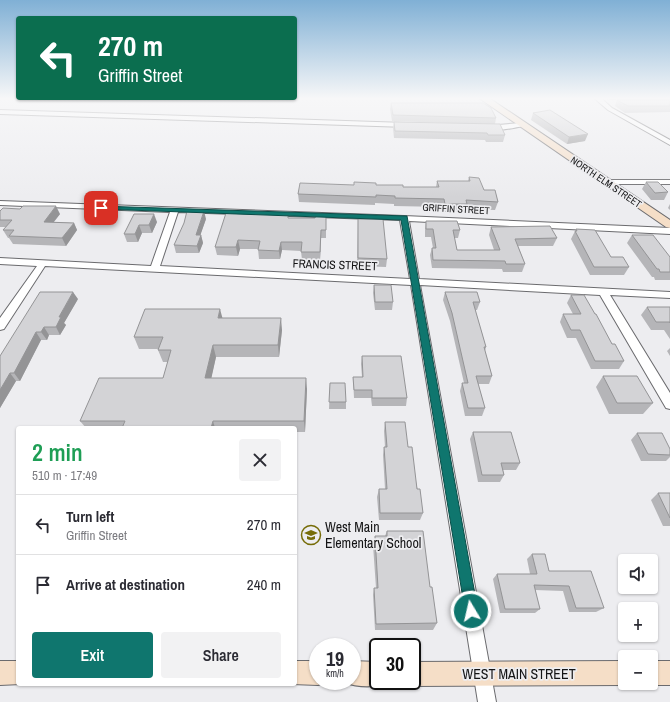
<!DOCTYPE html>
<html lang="en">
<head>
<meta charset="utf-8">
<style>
	:root { --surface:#fff; --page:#f2f2f3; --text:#2b2b33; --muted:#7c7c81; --line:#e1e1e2; --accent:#0f766e }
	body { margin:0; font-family:"Archivo Narrow",sans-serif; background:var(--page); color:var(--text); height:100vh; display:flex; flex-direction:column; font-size:15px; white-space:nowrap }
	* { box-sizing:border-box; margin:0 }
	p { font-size:13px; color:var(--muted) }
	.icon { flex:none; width:22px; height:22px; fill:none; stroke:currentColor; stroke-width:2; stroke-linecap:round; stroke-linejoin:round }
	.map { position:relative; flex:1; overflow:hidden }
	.panel { position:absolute; left:16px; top:426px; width:281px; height:260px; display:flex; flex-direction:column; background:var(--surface); border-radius:4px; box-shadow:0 1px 3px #0004 }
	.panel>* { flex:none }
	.top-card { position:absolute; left:16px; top:16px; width:281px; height:84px; border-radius:4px; box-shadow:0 1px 3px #0004; background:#0b6e4f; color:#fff; overflow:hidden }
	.fabs { position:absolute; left:618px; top:554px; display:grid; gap:8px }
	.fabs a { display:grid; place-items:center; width:40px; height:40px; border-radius:4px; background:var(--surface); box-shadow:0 1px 3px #0004; font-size:20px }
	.speed { position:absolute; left:309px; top:638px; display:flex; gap:8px; font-size:20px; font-weight:700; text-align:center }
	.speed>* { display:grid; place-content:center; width:52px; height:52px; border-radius:50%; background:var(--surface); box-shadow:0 1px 3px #0004; line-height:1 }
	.speed small { font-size:10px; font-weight:400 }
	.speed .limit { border:2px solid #111; border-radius:6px; background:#fff; color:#111 }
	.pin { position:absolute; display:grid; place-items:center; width:34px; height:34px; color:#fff; margin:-17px; border-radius:8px; box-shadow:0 2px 6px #0006 }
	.me { position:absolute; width:44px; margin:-22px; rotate:351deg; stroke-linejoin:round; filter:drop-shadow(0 0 3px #0008) }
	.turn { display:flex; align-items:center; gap:14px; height:84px; padding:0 16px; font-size:18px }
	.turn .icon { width:52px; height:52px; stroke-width:2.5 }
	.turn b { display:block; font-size:28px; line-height:34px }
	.round { display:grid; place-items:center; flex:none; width:42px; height:42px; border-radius:4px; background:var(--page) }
	.summary { display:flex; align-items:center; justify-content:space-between; height:68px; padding:0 16px }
	h1 { font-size:24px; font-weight:600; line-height:30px; color:#1e9e55 }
	.action { display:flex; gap:8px; margin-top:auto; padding:8px 16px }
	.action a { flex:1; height:46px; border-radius:4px; background:var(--accent); color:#fff; font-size:16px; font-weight:600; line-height:46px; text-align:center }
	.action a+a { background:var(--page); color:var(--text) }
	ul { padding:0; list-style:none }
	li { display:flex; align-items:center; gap:12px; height:60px; padding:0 16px; border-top:1px solid var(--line) }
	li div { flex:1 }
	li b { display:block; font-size:15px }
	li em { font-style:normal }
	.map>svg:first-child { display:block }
</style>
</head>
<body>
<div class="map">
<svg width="670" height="702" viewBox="0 0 670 702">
	<rect width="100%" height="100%" fill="#ededf0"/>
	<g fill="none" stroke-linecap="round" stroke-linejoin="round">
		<g stroke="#6b6b6e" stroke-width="2">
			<path id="street" d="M594 98H601L612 108 670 140V145L608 110Z
				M0 110 407 123 410 125 407 127 0 114Z
				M521 123 523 124V126C514 128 490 133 483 128L486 126Z
				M602 180H670V184H605L601 182Z
				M0 201 404 216 670 228V234L409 221 419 279 670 292V298L610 295 670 393V409L666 408 600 295 420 285 496 702H478L411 285 45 266 4 329 0 330V318L37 266 0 264V258L151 266 170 212 0 205ZM178 212 400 220 410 279 160 266Z"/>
		</g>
		<g stroke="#6b6b6e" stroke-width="2">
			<path id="secondary" d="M479 98H489L670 220V228L666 227Z
				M0 661H18V684H21L0 685Z
				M295 661H318V681L327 682 318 685 292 684H295Z
				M352 661 378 662V681H387V683C373 688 357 687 343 682L352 681Z
				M625 661V683H630L625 685 412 686 403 681H412V662Z
				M651 661H670V685H651L646 683H651Z"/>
		</g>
		<use href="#street" fill="#fff" fill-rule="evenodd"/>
		<use href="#secondary" fill="#f5dec7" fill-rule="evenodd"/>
	</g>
	<path fill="#b5b5b8" d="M606 98H670V100H608Z
		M617 100H670V112L625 113 615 106Z
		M391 103 496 118 495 124 505 135 503 142H486L485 140 394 138 393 128 394 122 450 123 392 121 390 109Z
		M533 113 585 141 567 144 531 120Z
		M469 177 498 202 495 210 466 209 465 212H444L443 207 394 206V204L375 203V205L299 202 298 194 354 185H376L403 187H436L437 181H468Z
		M646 182 668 192 664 200H651L642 189Z
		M670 204V210L668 208Z
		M0 211 60 214 54 222 74 223 77 230 66 246 13 244 9 238H8L3 230 6 227H0Z
		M134 214 157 222 152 233H142L138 242H127L124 234Z
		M326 216V238H321L320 260H302L301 251 282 250 280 259H259L258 249H240L238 256 217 255 215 247 289 218H315Z
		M206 219 200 235H201L203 243 199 253H176L174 245Z
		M358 219 387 259 386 267 357 266Z
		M426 221 460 230 458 238H454L457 250H494L489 235 491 227 557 238 553 246H518L525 264 522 272H503L502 269 432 268 430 255 432 248H433L431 237H425V229Z
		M576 229 611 257 629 267 624 275H590L571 239Z
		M632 235 670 257V280H655L654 277H652L627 243Z
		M374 285 393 302 392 310H375L373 293Z
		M445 292 480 302 477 310H475L486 347 485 351 492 376 489 384H478L485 408 482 416H465L460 391 462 383H464L450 321 443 300Z
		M571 295 595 314 612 344 624 361 619 369H591L576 338H567L560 322 563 314H573L567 303Z
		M78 299 64 323 66 325 60 335H49L47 340H41L20 381H16L0 408V356Z
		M647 307H670V339L664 330H651L641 315Z
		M222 318 282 330 279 357H216L211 378 307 389 305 432H295V428H86L80 421 163 378 168 362H163L158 350 159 349H139L134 337Z
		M670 348V356L667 351Z
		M362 356 407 398 406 406H372L371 398H354L353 377H362L361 364Z
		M603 376 653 403 643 414H609L596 387Z
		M330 383 346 402V409H329Z
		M385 422 408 447 423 513 420 520H379L377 497 379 489H385L383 455 384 447H385L384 431Z
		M473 432 520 463 516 470H503L504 475 500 482H478L470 439Z
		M637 433 670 455V457L666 461H641L631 440Z
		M658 493H670V526H663L651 500Z
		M387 531 430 587 437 623 433 630H375L373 595 374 588H376L373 545 375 536H385Z
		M532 554 549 571 604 608 596 612H569L563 591 535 590 540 609 535 613H500L493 579 497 574H530L527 559Z"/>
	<path fill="#949496" d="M588 134 585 141 567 144 569 137Z
		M56 206 60 214 48 229 44 222Z
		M204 211 206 219 198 242 196 235Z
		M154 214 157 222 152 233 149 225Z
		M74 223 77 230 66 246 62 238Z
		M139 225 142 233 138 242 135 234Z
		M321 230V238L320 260V252Z
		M201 235 203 243 199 253 197 246Z
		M238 240 240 249 238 256 236 247Z
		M281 242 282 250 280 259 279 251Z
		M73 292 78 299 64 323 66 325 60 335 56 327 59 317Z
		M220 309 223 320 218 318Z
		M281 318 282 330 279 357 278 345Z
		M44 327 49 335 47 340 41 332Z
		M36 332 41 340 20 381 14 373Z
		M213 345 216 357 209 389 205 378Z
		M10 373 16 381 0 408V390Z
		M306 378 307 389 305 432 304 421Z
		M213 421 215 428H211Z"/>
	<path fill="#d3d3d6" stroke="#949496" d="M617 100H670V106H628Z
		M391 103H483L491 108 496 118 393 115Z
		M550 110 588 134 569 137 533 113Z
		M394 122 500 124 505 135H488L487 133 395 131Z
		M469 177 479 178 484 190H495L498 202 466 200 467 204H445L444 199 395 198V196L376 195V197L298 194 300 183 354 185V182L376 183V185H403V187H439L437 181H470Z
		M646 182H658L668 192 655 193Z
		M23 206H56L44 222 74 223 62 238 9 236 14 230H3L12 220H0V211L3 208 20 209Z
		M187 211H204L196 235H201L197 246 174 245 184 223Z
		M226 213 288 215V218H315L316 216H326V230H321L320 252H301L302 242H281L279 251 258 250 260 241 238 240 236 247H215Z
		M134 214H154L149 225H139L135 234H124Z
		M358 219H383L387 259 358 258Z
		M426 221H457L460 230H453L457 250H500L491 227 550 226 557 238 515 239 525 264H506L505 261 433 260 432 248H436L433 229H426Z
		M576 229 595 230 611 257H623L629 267H594L575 231H577Z
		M632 235H653L670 257V272H660L659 269H657Z
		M374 285H391L393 302H375Z
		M40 292H73L59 317H61L56 327H44L41 332H36L14 373H10L0 390V356Z
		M445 292H477L480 302H473L486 347H484L492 376H476L485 408H468L462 383H468L452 313Z
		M571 295H584L595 314H596L612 344H615L624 361H595L580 330H571L563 314H581Z
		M647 307H670V323V322H656Z
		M145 309H220L218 318H281L278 345H213L205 378H306L304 421H213L211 428H122L125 421H80L99 378H163L171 350H158L163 337H134Z
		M362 356H401L407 398H372V390H354L353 377H363Z
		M603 376H637L653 403H617Z
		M330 383H345L346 402H329Z
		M385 422H405L408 447H412L417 489H420L423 513H380L379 489H387L384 447H387Z
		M473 432H511L520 463H501L504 475H482Z
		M637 433H662L670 449V455L648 454Z
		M658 493H670V518Z
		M387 531H423L430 587H432L437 623 376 624 374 588H378L375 536H387Z
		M532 554H545L549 571H591L604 608H576L569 586 534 585 540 609H505L497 574H537Z"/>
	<linearGradient id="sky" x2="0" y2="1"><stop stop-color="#80b0d5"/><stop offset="0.5" stop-color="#f7f7f8"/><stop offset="1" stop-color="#f7f7f8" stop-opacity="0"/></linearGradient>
	<rect width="670" height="197" fill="url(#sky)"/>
	<path fill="#0f766e" stroke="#0a4d48" d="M99 206 407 216 478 611 476 616 471 618 467 616 465 611 401 220 101 209H99Z"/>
	<defs>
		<g id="school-ring" transform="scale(1)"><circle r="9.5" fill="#ededf0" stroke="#766c07" stroke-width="1.5"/><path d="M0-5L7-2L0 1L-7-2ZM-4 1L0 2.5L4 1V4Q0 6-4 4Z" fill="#766c07"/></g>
	</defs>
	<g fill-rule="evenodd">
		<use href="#school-ring" x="311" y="535"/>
	</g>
	<g text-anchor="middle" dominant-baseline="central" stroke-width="3.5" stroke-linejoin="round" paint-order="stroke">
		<g font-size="10" fill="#141415" stroke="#ededf0">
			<text transform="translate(606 182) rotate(34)">NORTH ELM STREET</text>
			<text transform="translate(456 209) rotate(3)">GRIFFIN STREET</text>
		</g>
		<g font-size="12" fill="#141415" stroke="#ededf0">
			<text transform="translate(335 265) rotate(2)">FRANCIS STREET</text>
		</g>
		<g font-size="14" fill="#141415" stroke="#ededf0" text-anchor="start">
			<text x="325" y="527">West Main<tspan x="325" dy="16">Elementary School</tspan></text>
		</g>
		<g font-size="14" fill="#141415" stroke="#ededf0">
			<text x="519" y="674">WEST MAIN STREET</text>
		</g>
	</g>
</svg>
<div class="fabs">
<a><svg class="icon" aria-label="sound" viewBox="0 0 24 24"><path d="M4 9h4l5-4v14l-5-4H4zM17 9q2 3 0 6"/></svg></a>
<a>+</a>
<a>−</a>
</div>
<div class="speed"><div>19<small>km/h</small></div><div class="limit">30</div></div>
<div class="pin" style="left:101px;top:208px;background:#d93025"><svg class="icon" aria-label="arrive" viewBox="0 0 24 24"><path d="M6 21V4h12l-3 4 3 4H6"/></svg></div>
<svg class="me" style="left:471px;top:611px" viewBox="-20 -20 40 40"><circle r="17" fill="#0f766e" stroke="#fff" stroke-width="3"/><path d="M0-11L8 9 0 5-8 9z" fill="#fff"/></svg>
<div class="top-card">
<div class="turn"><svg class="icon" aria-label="left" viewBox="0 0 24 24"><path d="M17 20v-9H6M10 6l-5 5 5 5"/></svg><div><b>270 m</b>Griffin Street</div></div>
</div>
<section class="panel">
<div class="summary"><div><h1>2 min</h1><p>510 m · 17:49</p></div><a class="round"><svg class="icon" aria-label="close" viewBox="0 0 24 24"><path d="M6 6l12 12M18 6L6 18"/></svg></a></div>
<ul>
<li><svg class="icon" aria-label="left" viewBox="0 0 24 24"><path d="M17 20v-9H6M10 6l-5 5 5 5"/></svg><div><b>Turn left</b><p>Griffin Street</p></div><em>270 m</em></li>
<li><svg class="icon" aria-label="arrive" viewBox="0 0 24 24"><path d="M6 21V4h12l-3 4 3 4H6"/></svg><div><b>Arrive at destination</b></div><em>240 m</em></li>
</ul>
<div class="action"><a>Exit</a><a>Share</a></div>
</section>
</div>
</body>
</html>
